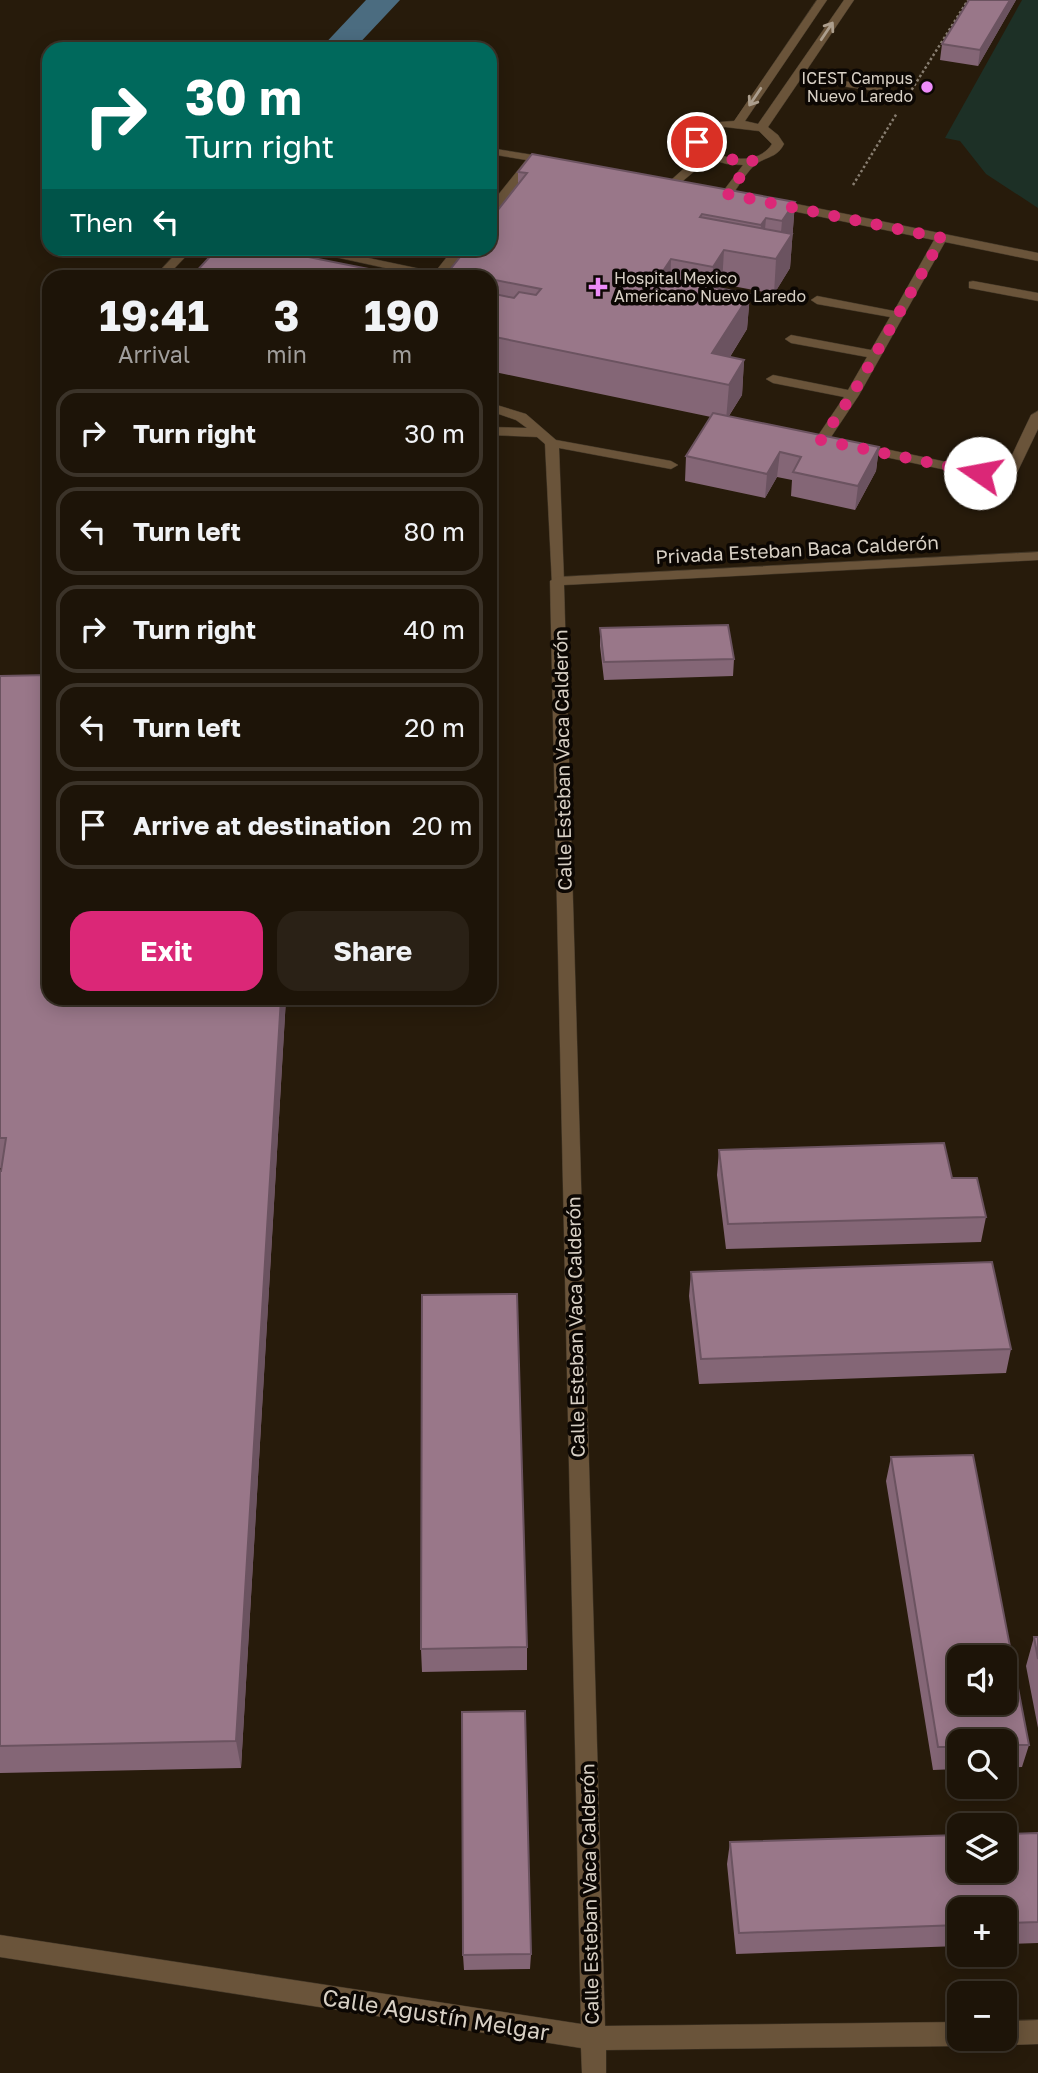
<!DOCTYPE html>
<html lang="en">
<head>
<meta charset="utf-8">
<style>
	:root { --surface:#1d1408; --page:#2a2116; --text:#f1f3f6; --muted:#a09e9c; --line:#3b3329; --accent:#db2777 }
	body { margin:0; font-family:"Golos Text",sans-serif; background:var(--page); color:var(--text); height:100vh; display:flex; flex-direction:column; font-size:26px; white-space:nowrap }
	* { box-sizing:border-box; margin:0 }
	p { font-size:23px; color:var(--muted) }
	.icon { flex:none; width:38px; height:38px; fill:none; stroke:currentColor; stroke-width:2; stroke-linecap:round; stroke-linejoin:round }
	.map { position:relative; flex:1; overflow:hidden }
	.side { position:absolute; left:42px; top:270px; width:455px; height:735px; display:flex; flex-direction:column; background:var(--surface); border-radius:21px; box-shadow:0 4px 18px #0003,0 0 0 2px var(--line) }
	.side>* { flex:none }
	.banner { position:absolute; left:42px; top:42px; width:455px; height:214px; border-radius:21px; box-shadow:0 4px 18px #0003,0 0 0 2px var(--line); background:#00695c; color:#fff; overflow:hidden }
	.controls { position:absolute; left:947px; top:1645px; display:grid; gap:14px }
	.controls a { display:grid; place-items:center; width:70px; height:70px; border-radius:14px; background:var(--surface); box-shadow:0 4px 18px #0003,0 0 0 2px var(--line); font-size:35px }
	.pin { position:absolute; display:grid; place-items:center; width:60px; height:60px; color:#fff; margin:-30px; border:4px solid #fff; border-radius:50%; box-shadow:0 2px 7px #0007 }
	.me { position:absolute; width:77px; margin:-38px; rotate:282deg; stroke-linejoin:round; filter:drop-shadow(0 0 5px #0008) }
	.turn { display:flex; align-items:center; gap:24px; height:147px; padding:0 28px; font-size:32px }
	.turn .icon { width:91px; height:91px; stroke-width:2.5 }
	.turn b { display:block; font-size:49px; line-height:60px }
	.then { display:flex; align-items:center; height:66px; padding:0 28px; background:#0003; gap:14px; font-size:26px }
	.eta { display:flex; justify-content:space-evenly; align-items:center; height:119px; text-align:center }
	.eta b { font-size:42px; font-weight:700; line-height:49px }
	.cta { display:flex; gap:14px; margin-top:auto; padding:14px 28px }
	.cta a { flex:1; height:80px; border-radius:21px; background:var(--accent); color:#fff; font-size:28px; font-weight:700; line-height:80px; text-align:center }
	.cta a+a { background:var(--page); color:var(--text) }
	ul { padding:0; list-style:none }
	li { display:flex; align-items:center; gap:21px; height:88px; margin:0 14px 10px; padding:0 14px; border:4px solid var(--line); border-radius:21px }
	li div { flex:1 }
	li b { display:block; font-size:26px }
	li em { font-style:normal }
	.map>svg:first-child { display:block }
</style>
</head>
<body>
<div class="map">
<svg width="1038" height="2073" viewBox="0 0 1038 2073">
	<rect width="100%" height="100%" fill="#271b0b"/>
	<path fill="#1d3026" d="M1022 0H1038V208L986 174 960 141 945 138Z"/>
	<g fill="none" stroke-linecap="round" stroke-linejoin="round">
		<path fill="#4b6c80" fill-rule="evenodd" d="M366 0H400L354 49H320Z"/>
		<g stroke="#433829" stroke-width="1">
			<path id="lane" d="M817 0H827L745 121 758 124 844 0H854L804 74 878 87 882 88V92L800 80 768 127 778 135 784 144C777 158 767 156 756 164 747 171 738 187 731 197L721 194 743 165 727 164 709 159 678 185H670V181L700 154 694 149V134L720 122 734 121ZM725 127 759 131 772 144C758 166 724 160 706 148L704 137Z
				M490 148 552 158 558 161 552 164 537 162 494 216 490 217V205L526 160 490 154Z
				M772 199 1038 253V261L945 242 859 395 827 443 822 444 815 440 844 397 773 383 766 379 773 375 848 390 867 357 791 343 785 339 791 335 871 350 890 317 817 304 811 300 817 296 894 311 934 240 768 206V200Z
				M181 248H194L167 276H155Z
				M294 248H321L435 272 454 248H467L444 276H422Z
				M973 281 1038 293V301L969 288V282Z
				M490 403 526 414 556 440 671 461 678 465 671 469 559 448 564 581 562 584H552L545 444 537 437 490 435V427L527 428 516 420 490 411Z
				M1038 411V429L1014 479 1007 483 857 451 850 447 857 443 1003 474 1031 415Z"/>
		</g>
		<g stroke="#433829" stroke-width="1">
			<path id="street" d="M1038 552V560L564 585 605 2026 959 2022V2039H969L968 2043 959 2046 606 2050V2073H582L581 2048 0 1957V1935L581 2024 550 581 557 577Z
				M1038 2020V2044L1004 2045 995 2042 994 2039H1004V2021Z"/>
		</g>
		<path stroke="#877d70" stroke-width="2.5" stroke-dasharray="2.5 2.5" stroke-linecap="butt" d="M909 94 968 0
			M853 185 897 113"/>
		<use href="#lane" fill="#6a543a" fill-rule="evenodd"/>
		<use href="#street" fill="#6a543a" fill-rule="evenodd"/>
	</g>
	<path fill="#846676" d="M969 0H1016L978 66 940 60 942 44Z
		M518 172 795 202 790 268 774 294 722 284 719 288 750 294 747 329 730 357 744 360 742 395 729 416 879 447 876 471 855 510 791 496 792 480 777 477 765 498 685 481 686 456 711 417 490 371V276H449V271L518 185Z
		M600 628 734 659 733 676 604 680 600 646Z
		M0 676 49 998H286L241 1768 0 1773V1171H1L2 1168H0Z
		M719 1150 952 1178 986 1217 981 1242 726 1249 717 1175Z
		M691 1272 1011 1349 1006 1373 699 1384 689 1296Z
		M891 1457 1029 1745 1022 1767 1004 1768V1741H959V1769L933 1770 886 1481Z
		M1034 1637H1038V1728L1026 1666Z
		M527 1647V1670L422 1672 421 1649Z
		M1038 1833V1943L1004 1944V1909H959V1946L736 1954 727 1864 730 1842Z
		M531 1954 530 1969 464 1970 463 1955Z"/>
	<path fill="#6b5360" d="M1010 0H1016L978 66 980 50Z
		M795 202 790 268 774 294 776 259 779 255 782 221Z
		M766 218 763 252 759 256 761 225Z
		M724 250 722 284 711 301 713 267Z
		M671 259 670 293 659 277Z
		M750 294 747 329 714 382 712 353Z
		M744 360 742 395 726 420 729 385Z
		M879 447 876 471 855 510 858 486Z
		M780 452 777 477 765 498 767 474Z
		M281 998H286L241 1768 236 1741Z"/>
	<path fill="#997789" stroke="#6b5360" stroke-width="2" fill-rule="evenodd" d="M969 0H1010L980 50 942 44Z
		M532 154 795 202 782 221 766 218 761 225 702 214 700 217 792 234 776 259 724 250 713 267 671 259 659 277 750 294 712 353 744 360 729 385 490 336V293L514 298 519 292 536 295 541 289 490 279V276H475L449 271 467 248H490V220L527 173 518 172Z
		M218 248H263L404 276H192Z
		M713 413 879 447 858 486 793 472 801 457 780 452 767 474 686 456Z
		M728 625 734 659 604 662 600 628Z
		M49 675V998H281L236 1741 0 1746V1171H1L6 1138H0V676Z
		M944 1143 952 1178H977L986 1217 728 1224 719 1150Z
		M992 1262 1011 1349 701 1359 691 1272Z
		M517 1294 527 1647 421 1649 422 1295Z
		M973 1455 1029 1745H1004V1741H959V1747H938L891 1457ZM959 1657H1004V1703H959Z
		M1034 1637H1038V1659Z
		M525 1711 531 1954 463 1955 462 1712Z
		M1038 1833V1922L1004 1923V1909H959V1925L739 1933 730 1842 959 1835V1871H1004V1834Z"/>
	<defs><path id="oneway-shaft" d="M-6 0H5M1.5-3L5.5 0L1.5 3" fill="none" stroke-width="1.6" stroke-linecap="round" stroke-linejoin="round" transform="scale(1.75)"/></defs>
	<g stroke="#ac9e8d">
		<use href="#oneway-shaft" transform="translate(827 31) rotate(-56)"/>
		<use href="#oneway-shaft" transform="translate(755 97) rotate(124)"/>
	</g>
	<g fill="none" stroke-linecap="round" stroke-linejoin="round">
		<path stroke="#db2777" stroke-width="12" stroke-dasharray="0 21.6" d="M697 142 699 149 718 159 753 160 727 194 942 238 852 395 821 440 980 473"/>
	</g>
	<g fill="#ed8cf9" stroke="#0c0703" stroke-width="2.5">
		<circle cx="927" cy="87" r="7"/>
		<path d="M594.5 276.5h7v7h7v7h-7v7h-7v-7h-7v-7h7z"/>
	</g>
	<g text-anchor="middle" dominant-baseline="central" stroke-width="7" stroke-linejoin="round" paint-order="stroke">
		<g font-size="16" fill="#d8d0c5" stroke="#0c0703" text-anchor="end">
			<text x="913" y="78">ICEST Campus<tspan x="913" dy="18">Nuevo Laredo</tspan></text>
			<text x="614" y="278" text-anchor="start">Hospital Mexico<tspan x="614" dy="18">Americano Nuevo Laredo</tspan></text>
		</g>
		<g font-size="19" fill="#d8d0c5" stroke="#0c0703">
			<text transform="translate(797 549) rotate(-3)">Privada Esteban Baca Calderón</text>
			<text transform="translate(562 760) rotate(-91)">Calle Esteban Vaca Calderón</text>
			<text transform="translate(575 1327) rotate(-91)">Calle Esteban Vaca Calderón</text>
			<text transform="translate(589 1894) rotate(-91)">Calle Esteban Vaca Calderón</text>
		</g>
		<g font-size="23" fill="#d8d0c5" stroke="#0c0703">
			<text transform="translate(436 2014) rotate(9)">Calle Agustín Melgar</text>
		</g>
	</g>
</svg>
<div class="controls">
<a><svg class="icon" aria-label="sound" viewBox="0 0 24 24"><path d="M4 9h4l5-4v14l-5-4H4zM17 9q2 3 0 6"/></svg></a>
<a><svg class="icon" aria-label="search" viewBox="0 0 24 24"><circle cx="10" cy="10" r="6"/><path d="M15 15l6 6"/></svg></a>
<a><svg class="icon" aria-label="layers" viewBox="0 0 24 24"><path d="M12 4l9 5-9 5-9-5zM3 14l9 5 9-5"/></svg></a>
<a>+</a>
<a>−</a>
</div>
<div class="pin" style="left:697px;top:142px;background:#d93025"><svg class="icon" aria-label="arrive" viewBox="0 0 24 24"><path d="M6 21V4h12l-3 4 3 4H6"/></svg></div>
<svg class="me" style="left:980px;top:473px" viewBox="-20 -20 40 40"><circle r="19" fill="#fff"/><path d="M0-13L10 11 0 6-10 11z" fill="#db2777"/></svg>
<div class="banner">
<div class="turn"><svg class="icon" aria-label="right" viewBox="0 0 24 24"><path d="M7 20v-9h11M14 6l5 5-5 5"/></svg><div><b>30 m</b>Turn right</div></div>
<div class="then">Then<svg class="icon" aria-label="left" viewBox="0 0 24 24"><path d="M17 20v-9H6M10 6l-5 5 5 5"/></svg></div>
</div>
<section class="side">
<div class="eta">
<div><b>19:41</b><p>Arrival</p></div>
<div><b>3</b><p>min</p></div>
<div><b>190</b><p>m</p></div>
</div>
<ul>
<li><svg class="icon" aria-label="right" viewBox="0 0 24 24"><path d="M7 20v-9h11M14 6l5 5-5 5"/></svg><div><b>Turn right</b></div><em>30 m</em></li>
<li><svg class="icon" aria-label="left" viewBox="0 0 24 24"><path d="M17 20v-9H6M10 6l-5 5 5 5"/></svg><div><b>Turn left</b></div><em>80 m</em></li>
<li><svg class="icon" aria-label="right" viewBox="0 0 24 24"><path d="M7 20v-9h11M14 6l5 5-5 5"/></svg><div><b>Turn right</b></div><em>40 m</em></li>
<li><svg class="icon" aria-label="left" viewBox="0 0 24 24"><path d="M17 20v-9H6M10 6l-5 5 5 5"/></svg><div><b>Turn left</b></div><em>20 m</em></li>
<li><svg class="icon" aria-label="arrive" viewBox="0 0 24 24"><path d="M6 21V4h12l-3 4 3 4H6"/></svg><div><b>Arrive at destination</b></div><em>20 m</em></li>
</ul>
<div class="cta"><a>Exit</a><a>Share</a></div>
</section>
</div>
</body>
</html>
